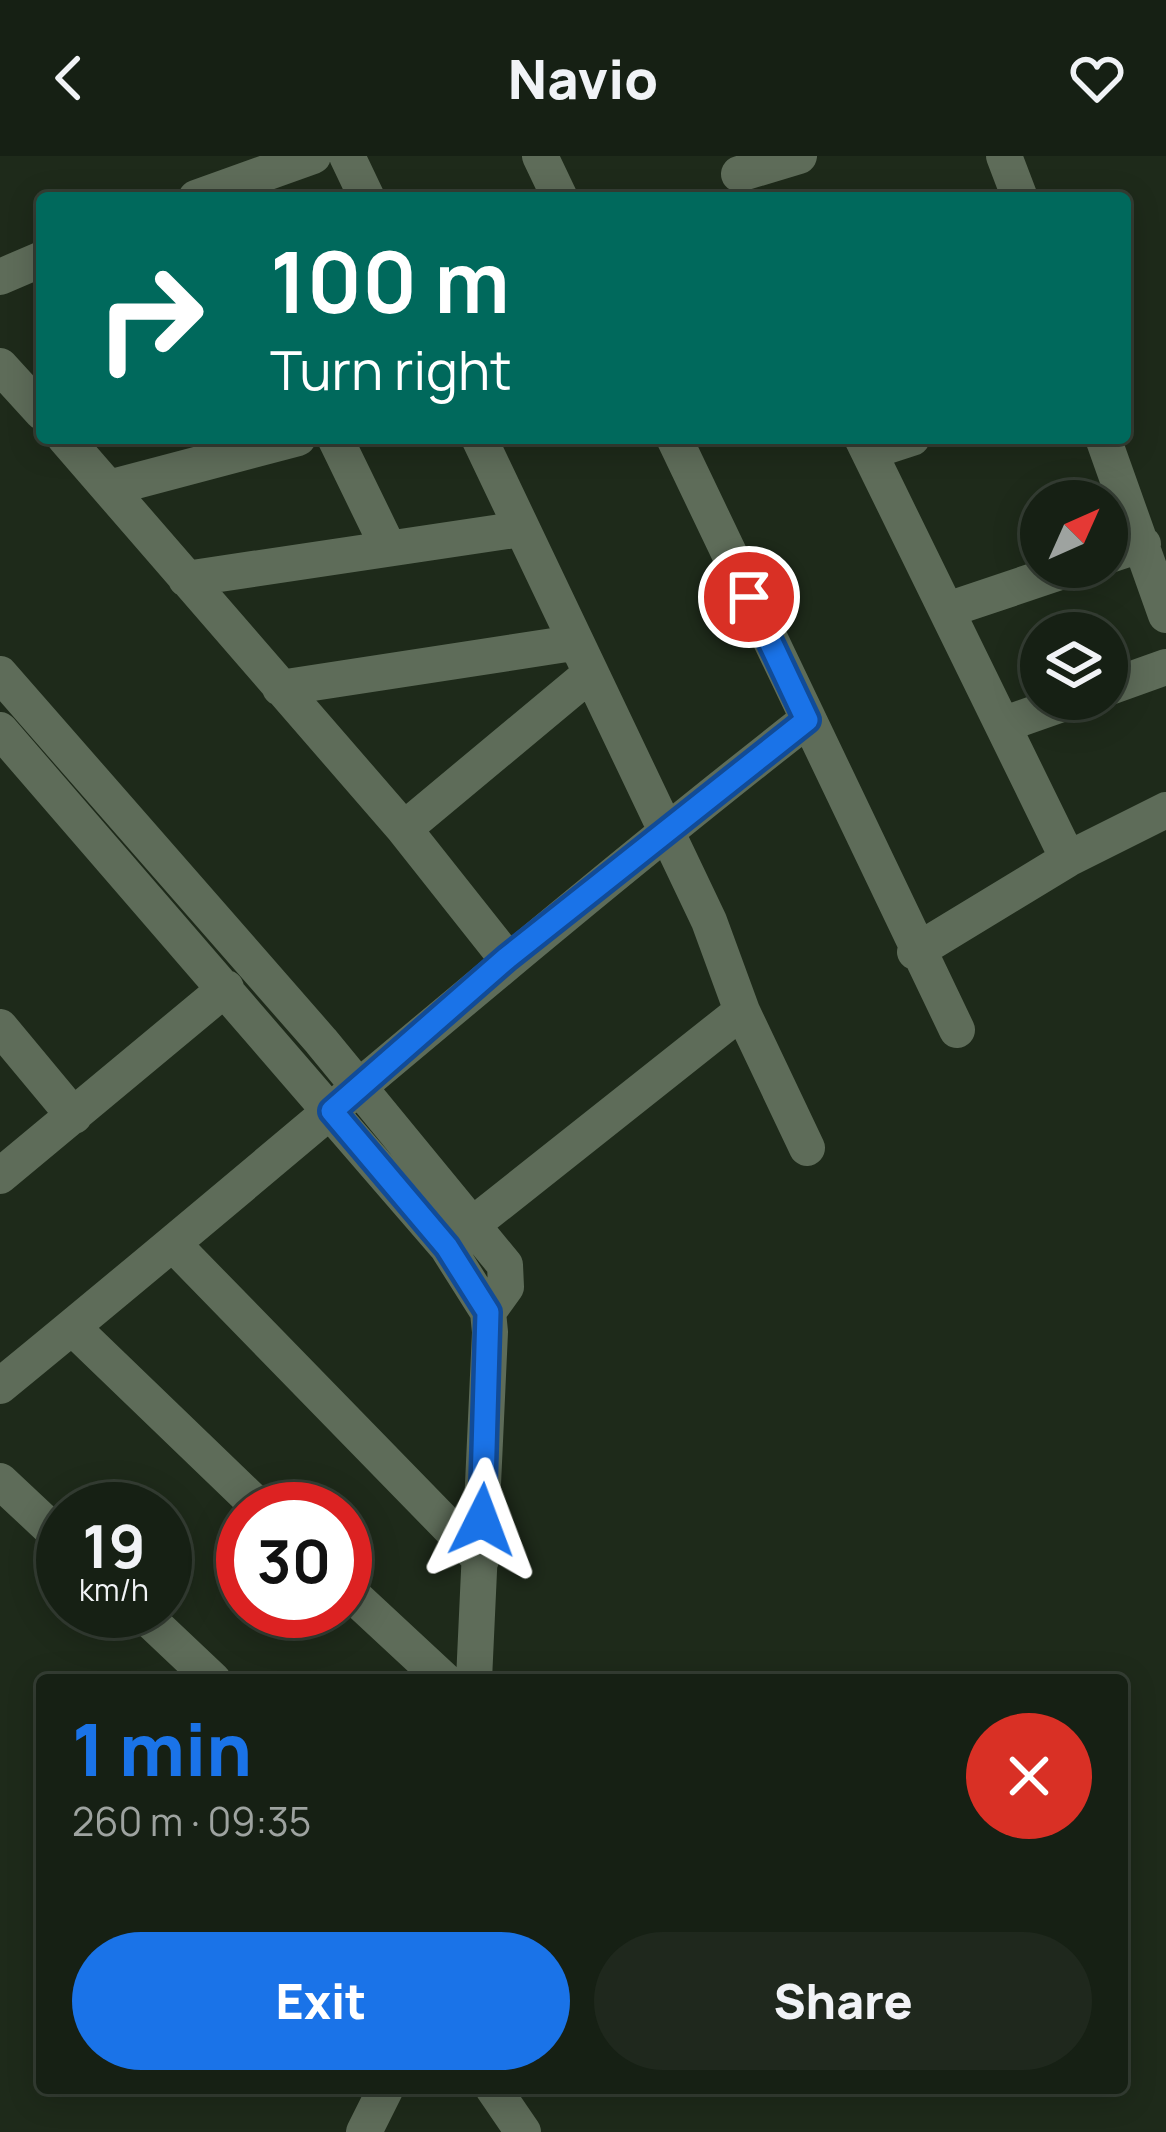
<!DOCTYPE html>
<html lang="en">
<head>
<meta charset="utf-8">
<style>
	:root { --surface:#162014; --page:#1f281d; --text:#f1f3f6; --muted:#9ea3a0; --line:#353e34; --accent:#1a73e8 }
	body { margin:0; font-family:Manrope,sans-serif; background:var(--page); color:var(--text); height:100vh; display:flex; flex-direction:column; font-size:45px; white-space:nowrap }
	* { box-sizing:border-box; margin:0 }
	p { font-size:39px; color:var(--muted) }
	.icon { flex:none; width:66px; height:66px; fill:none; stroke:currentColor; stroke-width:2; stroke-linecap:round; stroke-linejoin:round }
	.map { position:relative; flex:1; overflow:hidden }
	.sheet { position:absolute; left:36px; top:1518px; width:1092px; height:420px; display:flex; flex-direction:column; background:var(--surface); border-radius:12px; box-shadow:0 6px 30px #0003,0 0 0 3px var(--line) }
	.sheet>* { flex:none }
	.banner { position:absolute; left:36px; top:36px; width:1095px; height:252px; border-radius:12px; box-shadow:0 6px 30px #0003,0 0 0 3px var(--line); background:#00695c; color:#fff; overflow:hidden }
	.needle { width:78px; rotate:45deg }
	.buttons { position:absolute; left:1020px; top:324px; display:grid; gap:24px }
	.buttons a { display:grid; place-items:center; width:108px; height:108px; border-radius:50%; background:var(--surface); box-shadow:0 6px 30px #0003,0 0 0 3px var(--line); font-size:60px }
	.speed { position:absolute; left:36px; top:1326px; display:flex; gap:24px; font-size:60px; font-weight:700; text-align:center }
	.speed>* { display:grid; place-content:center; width:156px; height:156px; border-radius:50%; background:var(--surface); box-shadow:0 6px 30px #0003,0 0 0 3px var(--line); line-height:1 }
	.speed small { font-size:30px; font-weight:400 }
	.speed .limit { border:18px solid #d22; background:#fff; color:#111 }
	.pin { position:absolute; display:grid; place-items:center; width:102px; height:102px; color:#fff; margin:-51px; border:6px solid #fff; border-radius:50%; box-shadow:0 3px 12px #0007 }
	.me { position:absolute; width:132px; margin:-66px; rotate:3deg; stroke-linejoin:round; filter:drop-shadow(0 0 9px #0008) }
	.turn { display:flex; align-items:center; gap:42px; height:252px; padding:0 36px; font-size:54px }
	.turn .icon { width:156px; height:156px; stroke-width:2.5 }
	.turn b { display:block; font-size:84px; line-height:102px }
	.round { display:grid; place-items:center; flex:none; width:126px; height:126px; border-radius:63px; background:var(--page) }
	.overview { display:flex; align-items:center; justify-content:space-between; height:204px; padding:0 36px }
	h1 { font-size:72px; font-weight:800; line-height:90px; color:var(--accent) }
	.button { display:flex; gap:24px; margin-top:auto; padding:24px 36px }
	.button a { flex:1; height:138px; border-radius:72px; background:var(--accent); color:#fff; font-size:48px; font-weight:800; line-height:138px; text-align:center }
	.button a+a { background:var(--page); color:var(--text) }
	header { display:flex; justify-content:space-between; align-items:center; height:156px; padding:0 36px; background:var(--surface); font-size:54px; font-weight:800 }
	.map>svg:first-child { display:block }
</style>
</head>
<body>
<header><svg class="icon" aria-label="back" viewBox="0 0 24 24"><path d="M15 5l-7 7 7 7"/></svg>Navio<svg class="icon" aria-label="heart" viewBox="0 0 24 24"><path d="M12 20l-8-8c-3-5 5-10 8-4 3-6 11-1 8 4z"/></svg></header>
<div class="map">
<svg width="1166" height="1976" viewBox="0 0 1166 1976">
	<rect width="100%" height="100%" fill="#1e2a1a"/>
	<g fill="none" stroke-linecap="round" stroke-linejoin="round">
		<path stroke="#5e6c59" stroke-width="36" d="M347 0 367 42
			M540 0 560 42
			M1004 0 1020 42
			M739 18 799 0
			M196 42 313 0
			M0 121 42 103
			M0 210 42 256
			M65 282 404 673 507 803
			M335 282 388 391
			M479 282 709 765 742 855 807 992
			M674 282 957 874
			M862 282 1068 703
			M1103 282 1166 459
			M869 296 912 282
			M109 332 298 282
			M1107 400 1143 388
			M186 423 521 373
			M947 454 1075 411
			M0 518 321 885 505 1109 506 1131 488 1156
			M280 532 573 487
			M1107 532 1166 511
			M1005 568 1076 543
			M0 574 447 1091 488 1156 490 1176 474 1524
			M404 673 590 518
			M915 796 1068 703 1166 654
			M0 871 74 960
			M0 1020 226 832
			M472 1069 742 855
			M173 1088 481 1404
			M72 1171 261 1353
			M0 1230C271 1009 532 779 807 564
			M0 1325 63 1384
			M345 1432 444 1524
			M140 1455 213 1524
			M493 1932 523 1976
			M364 1976 386 1932"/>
	</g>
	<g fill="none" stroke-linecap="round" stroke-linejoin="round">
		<g stroke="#114b97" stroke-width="30">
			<path id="route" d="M482 1364 488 1156 447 1091 332 955 507 802 807 564 749 441"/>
		</g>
		<use href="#route" stroke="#1a73e8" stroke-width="21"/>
	</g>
</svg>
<div class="buttons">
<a><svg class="needle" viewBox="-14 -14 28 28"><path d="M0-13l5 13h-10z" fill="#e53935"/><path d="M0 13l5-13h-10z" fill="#9ea3a0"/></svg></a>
<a><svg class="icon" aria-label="layers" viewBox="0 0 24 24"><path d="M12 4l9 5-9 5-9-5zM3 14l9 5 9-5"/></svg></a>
</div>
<div class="speed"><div>19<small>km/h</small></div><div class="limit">30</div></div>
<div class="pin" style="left:749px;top:441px;background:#d93025"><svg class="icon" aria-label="arrive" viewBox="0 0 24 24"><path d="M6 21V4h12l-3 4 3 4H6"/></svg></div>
<svg class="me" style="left:482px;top:1364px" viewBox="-20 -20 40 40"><path d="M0-17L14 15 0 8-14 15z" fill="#1a73e8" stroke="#fff" stroke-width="4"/></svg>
<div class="banner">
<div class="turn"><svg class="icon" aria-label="right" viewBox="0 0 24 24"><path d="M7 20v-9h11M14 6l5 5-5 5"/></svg><div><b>100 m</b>Turn right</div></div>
</div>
<section class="sheet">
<div class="overview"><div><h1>1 min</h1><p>260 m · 09:35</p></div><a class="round" style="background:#d93025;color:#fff"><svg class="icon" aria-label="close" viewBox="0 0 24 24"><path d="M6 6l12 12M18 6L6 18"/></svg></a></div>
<div class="button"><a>Exit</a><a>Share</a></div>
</section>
</div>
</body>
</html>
